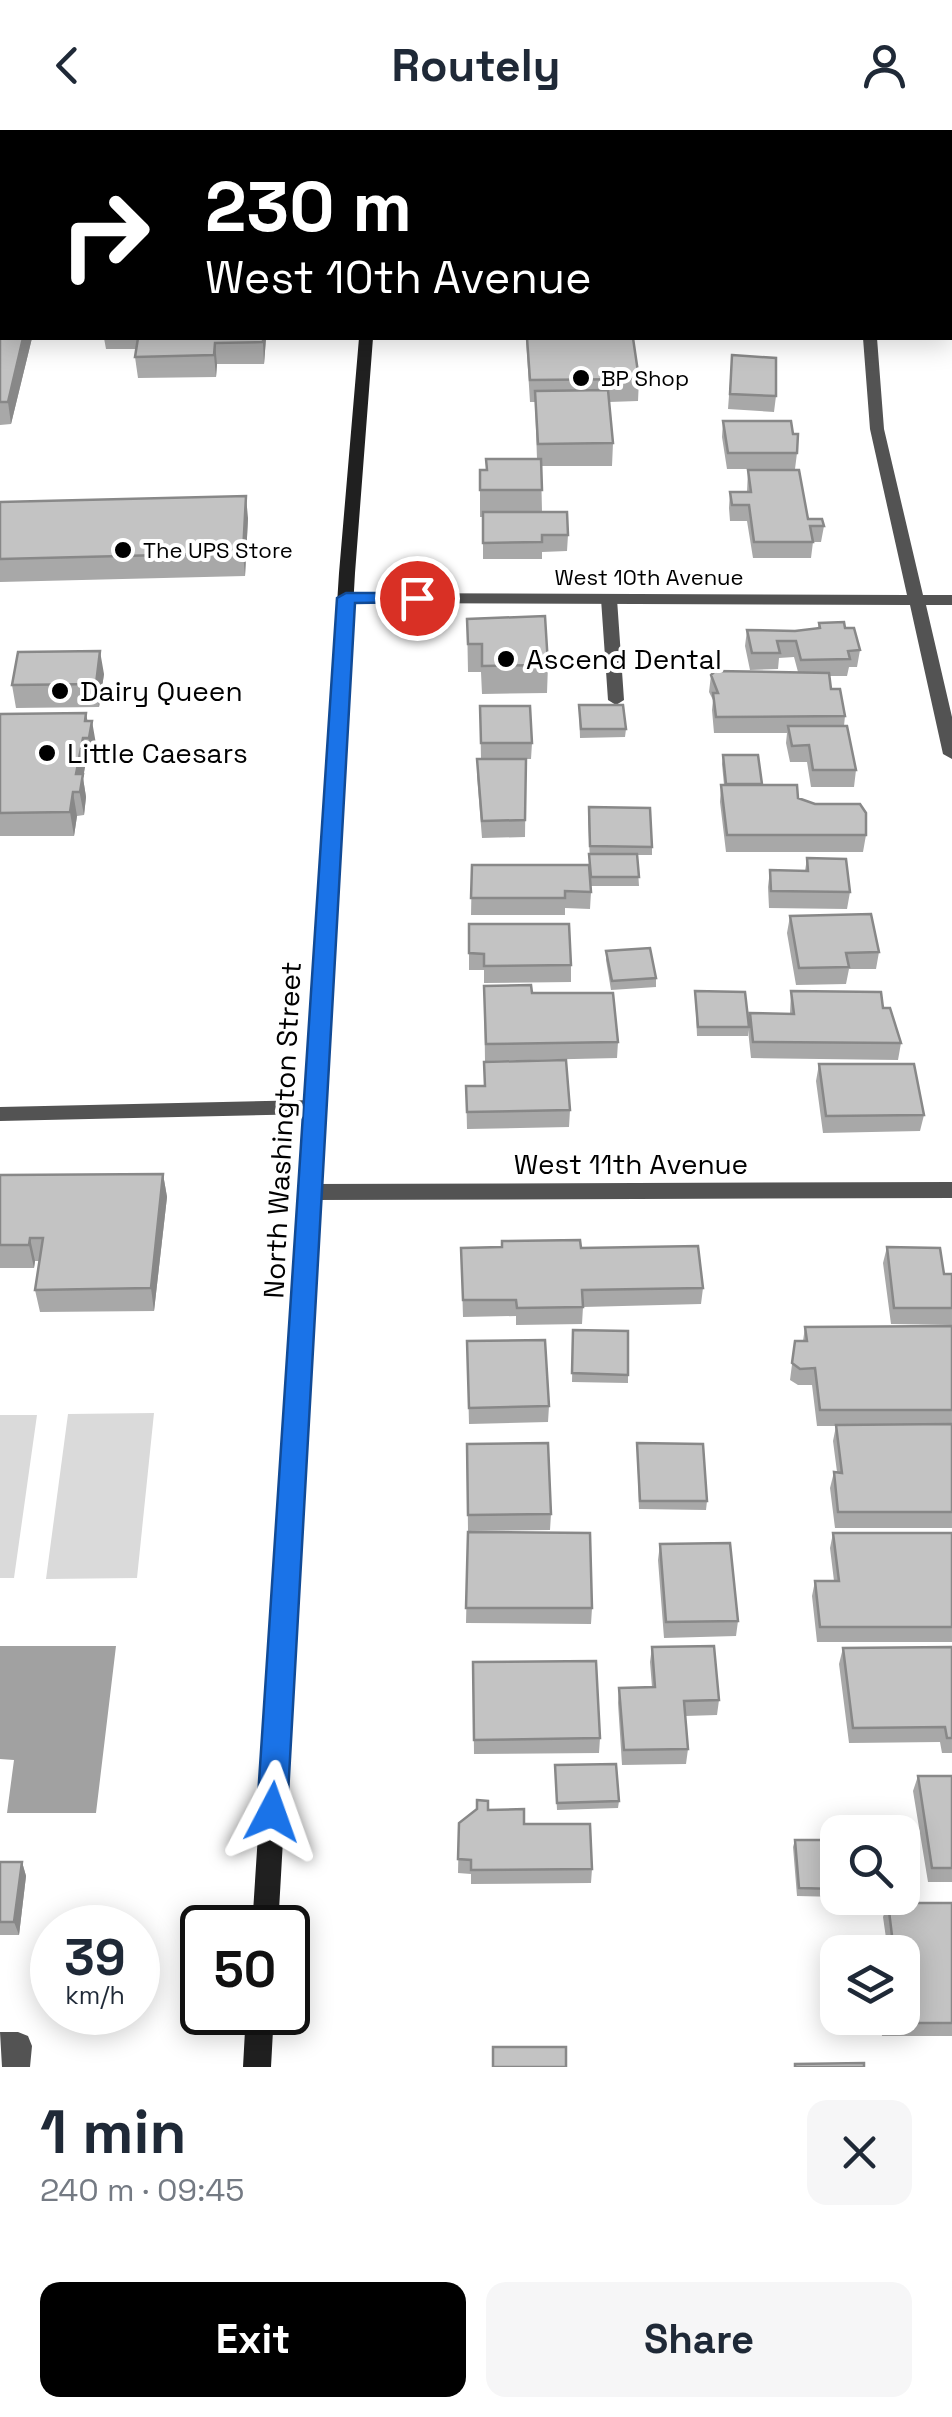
<!DOCTYPE html>
<html lang="en">
<head>
<meta charset="utf-8">
<style>
	:root { --surface:#fff; --page:#f6f6f7; --text:#1f2937; --muted:#747a83; --accent:#000 }
	body { margin:0; font-family:"Space Grotesk",sans-serif; background:var(--page); color:var(--text); height:100vh; display:flex; flex-direction:column; font-size:38px; white-space:nowrap }
	* { box-sizing:border-box; margin:0 }
	p { font-size:32px; color:var(--muted) }
	.icon { flex:none; width:55px; height:55px; fill:none; stroke:currentColor; stroke-width:2; stroke-linecap:round; stroke-linejoin:round }
	.map { position:relative; height:1937px; overflow:hidden }
	.side { display:flex; flex-direction:column; background:var(--surface); flex:1 }
	.side>* { flex:none }
	.hud { position:absolute; left:0px; top:0px; width:952px; height:210px; box-shadow:0 5px 25px #0003; background:#000; color:#fff; overflow:hidden }
	.controls { position:absolute; left:820px; top:1685px; display:grid; gap:20px }
	.controls a { display:grid; place-items:center; width:100px; height:100px; border-radius:20px; background:var(--surface); box-shadow:0 5px 25px #0003; font-size:50px }
	.speed { position:absolute; left:30px; top:1775px; display:flex; gap:20px; font-size:50px; font-weight:700; text-align:center }
	.speed>* { display:grid; place-content:center; width:130px; height:130px; border-radius:50%; background:var(--surface); box-shadow:0 5px 25px #0003; line-height:1 }
	.speed small { font-size:25px; font-weight:400 }
	.speed .limit { border:5px solid #111; border-radius:15px; background:#fff; color:#111 }
	.pin { position:absolute; display:grid; place-items:center; width:85px; height:85px; color:#fff; margin:-42px; border:5px solid #fff; border-radius:50%; box-shadow:0 2px 10px #0007 }
	.me { position:absolute; width:110px; margin:-55px; rotate:4deg; stroke-linejoin:round; filter:drop-shadow(0 0 8px #0008) }
	.turn { display:flex; align-items:center; gap:35px; height:210px; padding:0 40px; font-size:45px }
	.turn .icon { width:130px; height:130px; stroke-width:2.5 }
	.turn b { display:block; font-size:70px; line-height:85px }
	.round { display:grid; place-items:center; flex:none; width:105px; height:105px; border-radius:20px; background:var(--page) }
	.overview { display:flex; align-items:center; justify-content:space-between; height:170px; padding:0 40px }
	h1 { font-size:60px; font-weight:700; line-height:75px }
	.button { display:flex; gap:20px; margin-top:auto; padding:20px 40px }
	.button a { flex:1; height:115px; border-radius:20px; background:var(--accent); color:#fff; font-size:40px; font-weight:700; line-height:115px; text-align:center }
	.button a+a { background:var(--page); color:var(--text) }
	header { display:flex; justify-content:space-between; align-items:center; height:130px; padding:0 40px; background:var(--surface); font-size:45px; font-weight:700 }
	.map>svg:first-child { display:block }
</style>
</head>
<body>
<header><svg class="icon" aria-label="back" viewBox="0 0 24 24"><path d="M15 5l-7 7 7 7"/></svg>Routely<svg class="icon" aria-label="person" viewBox="0 0 24 24"><circle cx="12" cy="8" r="4"/><path d="M4 21q1-7 8-7t8 7"/></svg></header>
<div class="map">
<svg width="952" height="1937" viewBox="0 0 952 1937">
	<rect width="100%" height="100%" fill="#fff"/>
	<path fill="#dadada" d="M154 1283 137 1448 46 1449 68 1284Z
		M0 1285H37L14 1448H0Z"/>
	<path fill="#a1a1a1" d="M0 1516H116L96 1683H7L14 1630 0 1629Z"/>
	<g fill="none" stroke-linecap="round" stroke-linejoin="round">
		<g stroke="#dbdbdb" stroke-width="5">
			<path id="primary" d="M950 96H952V106H950Z
				M0 114H2V124H0Z"/>
		</g>
		<path fill="#535353" fill-rule="evenodd" d="M596 0H608V2H596Z
			M609 464 617 469 624 570 616 575 608 570 601 469Z
			M0 1902H18L28 1906 32 1916 30 1937H2Z"/>
		<path fill="#535353" fill-rule="evenodd" d="M834 0H846V2H834Z
			M863 208H877L884 299 923 465H952V475H926L952 587V629L943 624 910 475 346 473 338 468 346 463 907 465 870 299Z
			M314 970 324 977 314 984 0 991V977Z
			M952 1052V1068L310 1070 303 1068 300 1062 303 1056 310 1054Z"/>
		<path fill="#202020" fill-rule="evenodd" d="M375 0H387V2H375Z
			M359 208H373L355 443 278 1798H252L339 443Z
			M246 1882H274L271 1937H243Z"/>
		<use href="#primary" fill="#000" fill-rule="evenodd"/>
	</g>
	<path fill="#a8a8a8" d="M165 0H236V2H165Z
		M936 0H952V38H950V2H937Z
		M0 8H2V46H0Z
		M0 182 2 208H32L11 294 0 295Z
		M104 208H266L264 234H217L216 247 138 248 135 227 136 219H106Z
		M526 208 639 249 638 271 609 272 613 313 612 336H541L542 382 568 405 567 421 542 422V429H483V387H480V340H486L537 329 535 272H530Z
		M732 225 776 266 774 282 728 279Z
		M723 291 797 323 795 339H727L722 307Z
		M748 340 808 389 824 396 821 412H813L811 428H753L747 391H730L729 378 730 362H747Z
		M0 372 248 388 245 446 0 452Z
		M467 489 548 535 547 563 482 564 481 542H468Z
		M819 493 845 498 860 520 857 537H849L847 546H829L831 559 845 586 844 596 856 640 854 657H811L807 632H790L786 613 787 603H714L712 580 713 570 709 562 711 545 798 542 794 527 779 528 778 539 750 540 745 516 747 500 795 501 818 498Z
		M104 544 99 577 16 578 12 555Z
		M579 575 626 599 625 607 580 608Z
		M480 576 532 613 531 629H526L525 707 482 708 477 646V629H481Z
		M0 584 88 591 96 614 93 631H86L83 648 86 667 84 685 77 686 74 706H0Z
		M723 625 762 655 798 668 866 705 863 722H726L720 672 721 655H724L722 634Z
		M588 686 652 717V725H637L639 756H591Z
		M807 728 850 762 847 779 769 778 768 757 770 740 805 741Z
		M472 735 591 762 590 779 565 778V785H471Z
		M790 786 879 822 876 839H849L846 854 796 855 787 803Z
		M469 794 571 835V852L484 853V840H469Z
		M606 821 656 848V857L611 860 606 830Z
		M484 856 532 863 618 912 617 928 485 931Z
		M695 861 749 897 750 883 790 884 791 861 883 878 901 913 898 930 751 928 748 900V906H697Z
		M819 934 924 985 920 1001 823 1003 816 951Z
		M466 956 570 980 569 997 467 999Z
		M163 1044 167 1067 154 1181 40 1182 35 1160 39 1131H35L34 1138H0V1045Z
		M887 1117 944 1144H952V1195L891 1194 883 1133Z
		M461 1118H581L703 1158 701 1174 583 1177 582 1194 516 1195V1186L463 1187Z
		M952 1196V1398H835L830 1358 834 1342H837L833 1311 836 1296H817L812 1255H798L790 1250 795 1211H803L805 1197Z
		M573 1200 628 1245V1253L572 1252Z
		M467 1211 549 1276 548 1292 469 1294Z
		M637 1313 707 1371 706 1380 639 1379Z
		M467 1314 551 1384 550 1400 468 1401Z
		M468 1402 592 1478 591 1494 466 1493Z
		M833 1403H952V1512H817L812 1466 815 1451H834L830 1418Z
		M660 1414 738 1491 736 1506 664 1508 658 1430Z
		M652 1517 719 1570 717 1585 685 1586 688 1619 686 1634 622 1635 618 1573 619 1558 652 1557 650 1532Z
		M952 1517V1623H942L940 1612 849 1613 839 1534 843 1518Z
		M473 1532 600 1608 599 1623 474 1624Z
		M555 1635 619 1671 618 1678 557 1680Z
		M918 1646H952V1752H928L913 1661Z
		M488 1680 524 1694 592 1739 591 1753 471 1754V1744L458 1743 459 1693Z
		M795 1710H838V1767L797 1766 793 1717Z
		M0 1732H22L26 1746 19 1805H0Z
		M888 1773H952V1906H882L880 1888H902V1822H888L883 1787Z"/>
	<path fill="#888" d="M23 208H32L11 294 8 272Z
		M263 208H266L264 234 263 212Z
		M215 213 217 234 216 247 214 225Z
		M246 366 248 388 245 446 243 423Z
		M100 521 104 544 99 577 96 554Z
		M86 583 90 604 92 591 96 614 93 631 85 591Z
		M83 608 86 631 83 648 86 667 84 685 76 644Z
		M73 662 77 686 74 706 70 682Z
		M163 1044 167 1067 154 1181 151 1158Z
		M30 1108 35 1131 34 1138 29 1115Z
		M22 1732 26 1746 19 1805 14 1792Z"/>
	<path fill="#c3c3c3" stroke="#888" stroke-width="2.5" d="M13 0H49V2H12Z
		M688 0H754L755 2H688Z
		M950 7H952V23H950Z
		M0 8H2V31H0Z
		M0 182H2V208H23L8 272H0Z
		M138 208H263V212L215 213 214 225 135 227Z
		M527 208H633L639 249 530 250Z
		M732 225 776 228V266L730 264Z
		M608 260 613 313 538 314 535 261Z
		M723 291H791L793 304H798L797 323H728Z
		M486 329H541L542 360H480V340H487Z
		M748 340H799L808 389H822L824 396H810L813 412H754L749 375H732L730 362H751Z
		M246 366 243 423 0 429V372Z
		M483 382H567L568 405H542V412L483 413Z
		M545 486 548 535 482 536V514H468L467 489Z
		M844 492 845 498H854L860 520 848 521 850 529 801 530 796 511H777L780 523H752L747 500 795 501 820 498 819 493Z
		M100 521 96 554 12 555 18 522Z
		M715 541 829 543 831 559H840L845 586 716 587 713 563H718L711 545Z
		M579 575H623L626 599H581Z
		M480 576H530L532 613H481Z
		M86 583 85 591H92L89 608H83L76 644H83L80 662H73L70 682 0 683V584Z
		M788 596H847L856 640H813L809 615 792 616Z
		M723 625H758L762 654H726Z
		M477 629H526L525 690 482 691Z
		M721 655H797L798 668 815 674H860L866 683V705H727Z
		M589 677 650 678 652 717 590 716Z
		M589 724H637L639 747H591Z
		M807 728 846 729 850 762 771 761 770 740 808 741Z
		M472 735H589L591 762 565 761V768H471Z
		M871 784 879 822 846 823 849 837 799 838 790 786Z
		M469 794H569L571 835 484 836V824L469 823Z
		M650 818 656 848 612 851 606 821Z
		M531 855 532 863H613L618 912 486 914 484 856Z
		M695 861 745 862 749 897H698Z
		M791 861 881 862 883 878H890L901 913 753 912 750 883 794 884Z
		M566 930 570 980 467 982 466 956H485L484 932Z
		M819 934H914L924 985 826 986Z
		M163 1044 151 1158 35 1160 43 1108H30L29 1115H0V1045Z
		M580 1110 581 1118 698 1116 703 1158 582 1160 583 1177 517 1178 516 1170H463L461 1118 502 1117V1111Z
		M887 1117 940 1118 944 1144H952V1178H894Z
		M952 1196V1280H820L815 1238 800 1239 792 1233 795 1211H807L805 1197Z
		M573 1200 628 1201V1245L572 1243Z
		M545 1210 549 1276 469 1278 467 1211Z
		M952 1294V1382H838L834 1342 842 1343 836 1295Z
		M548 1313 551 1384 468 1385 467 1314Z
		M637 1313 703 1314 707 1371H640Z
		M468 1402 590 1403 592 1478H466Z
		M833 1403H952V1497H820L815 1451H839Z
		M730 1413 738 1491 666 1492 660 1414Z
		M714 1516 719 1570 684 1571 688 1619 624 1620 619 1558 655 1557 652 1517Z
		M952 1517V1608H947L945 1597 853 1598 843 1518Z
		M596 1531 600 1608 474 1610 473 1532Z
		M616 1634 619 1671 557 1673 555 1635Z
		M918 1646H952V1738H932Z
		M477 1670 488 1671V1680L524 1679V1694H590L592 1739 471 1740V1730L458 1729 459 1693 477 1679Z
		M795 1710H838V1759L799 1758Z
		M0 1732H22L14 1792H0Z
		M888 1773H952V1893H886L885 1888H902V1822H894Z
		M493 1917H566V1937H493Z
		M864 1933V1937H795V1934Z"/>
	<path fill="#1a73e8" stroke="#114b97" stroke-width="2.5" d="M417 463 426 468 423 472 355 473 287 1682 282 1691 272 1695 262 1691 257 1682 337 468 346 463Z"/>
	<g fill="#000" stroke="#fff" stroke-width="4">
		<circle cx="581" cy="248" r="10"/>
		<circle cx="123" cy="420" r="10"/>
		<circle cx="506" cy="529" r="10"/>
		<circle cx="60" cy="561" r="10"/>
		<circle cx="47" cy="623" r="10"/>
	</g>
	<g text-anchor="middle" dominant-baseline="central" stroke-width="8" stroke-linejoin="round" paint-order="stroke">
		<g font-size="22" fill="#000" stroke="#fff" text-anchor="start">
			<text x="601" y="248">BP Shop</text>
			<text x="143" y="420">The UPS Store</text>
		</g>
		<g font-size="22" fill="#000" stroke="#fff">
			<text x="649" y="447">West 10th Avenue</text>
		</g>
		<g font-size="28" fill="#000" stroke="#fff" text-anchor="start">
			<text x="526" y="529">Ascend Dental</text>
			<text x="80" y="561">Dairy Queen</text>
			<text x="67" y="623">Little Caesars</text>
		</g>
		<g font-size="28" fill="#000" stroke="#fff">
			<text transform="translate(282 1000) rotate(-87)">North Washington Street</text>
			<text x="631" y="1034">West 11th Avenue</text>
		</g>
	</g>
</svg>
<div class="controls">
<a><svg class="icon" aria-label="search" viewBox="0 0 24 24"><circle cx="10" cy="10" r="6"/><path d="M15 15l6 6"/></svg></a>
<a><svg class="icon" aria-label="layers" viewBox="0 0 24 24"><path d="M12 4l9 5-9 5-9-5zM3 14l9 5 9-5"/></svg></a>
</div>
<div class="speed"><div>39<small>km/h</small></div><div class="limit">50</div></div>
<div class="pin" style="left:417px;top:468px;background:#d93025"><svg class="icon" aria-label="arrive" viewBox="0 0 24 24"><path d="M6 21V4h12l-3 4 3 4H6"/></svg></div>
<svg class="me" style="left:272px;top:1682px" viewBox="-20 -20 40 40"><path d="M0-17L14 15 0 8-14 15z" fill="#1a73e8" stroke="#fff" stroke-width="4"/></svg>
<div class="hud">
<div class="turn"><svg class="icon" aria-label="right" viewBox="0 0 24 24"><path d="M7 20v-9h11M14 6l5 5-5 5"/></svg><div><b>230 m</b>West 10th Avenue</div></div>
</div>
</div>
<section class="side">
<div class="overview"><div><h1>1 min</h1><p>240 m · 09:45</p></div><a class="round"><svg class="icon" aria-label="close" viewBox="0 0 24 24"><path d="M6 6l12 12M18 6L6 18"/></svg></a></div>
<div class="button"><a>Exit</a><a>Share</a></div>
</section>
</body>
</html>
